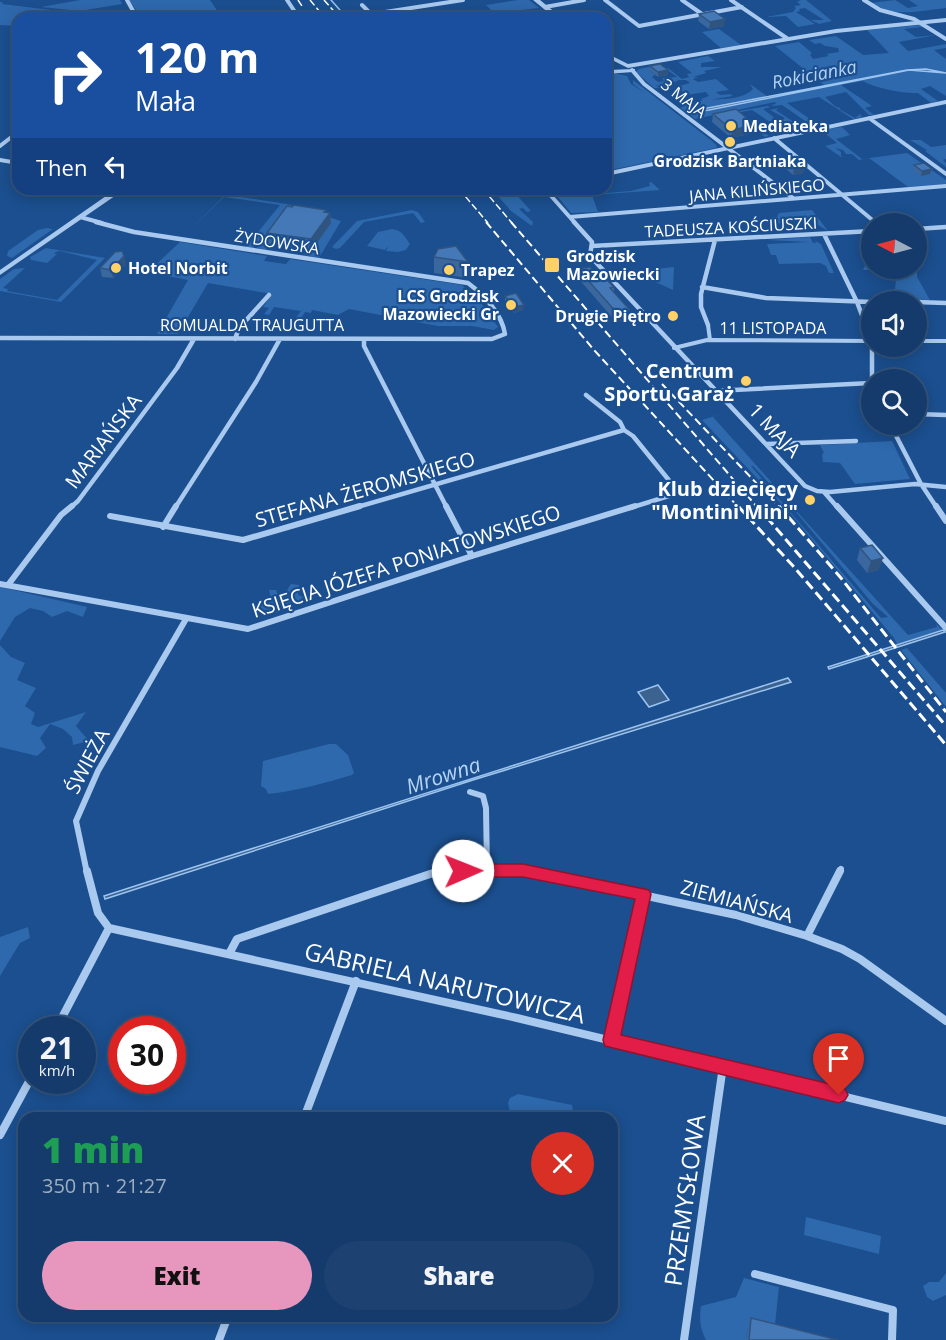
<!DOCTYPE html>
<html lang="en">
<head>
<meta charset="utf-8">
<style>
	:root { --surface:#143b6b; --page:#1d4271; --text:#f1f3f6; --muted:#9dadc1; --line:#33557e; --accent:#e797bd }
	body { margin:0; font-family:"Open Sans",sans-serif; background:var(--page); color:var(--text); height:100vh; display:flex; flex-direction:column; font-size:22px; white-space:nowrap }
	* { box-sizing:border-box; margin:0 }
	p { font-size:20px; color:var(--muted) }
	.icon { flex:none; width:33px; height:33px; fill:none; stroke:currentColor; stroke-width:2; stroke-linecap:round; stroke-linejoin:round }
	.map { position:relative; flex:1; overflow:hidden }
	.details { position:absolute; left:18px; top:1112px; width:600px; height:210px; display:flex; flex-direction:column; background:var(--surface); border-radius:18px; box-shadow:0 3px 15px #0003,0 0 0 2px var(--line) }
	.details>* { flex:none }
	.banner { position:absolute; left:12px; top:12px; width:600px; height:183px; border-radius:18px; box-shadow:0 3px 15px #0003,0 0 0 2px var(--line); background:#1a4fa0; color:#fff; overflow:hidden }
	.needle { width:39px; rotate:276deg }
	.buttons { position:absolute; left:861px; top:213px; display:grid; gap:12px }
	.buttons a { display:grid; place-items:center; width:66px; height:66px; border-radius:50%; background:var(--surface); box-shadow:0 3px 15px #0003,0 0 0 2px var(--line); font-size:30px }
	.speed { position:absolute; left:18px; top:1016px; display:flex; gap:12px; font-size:30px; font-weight:700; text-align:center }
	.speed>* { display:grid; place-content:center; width:78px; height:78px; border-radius:50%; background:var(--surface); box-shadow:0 3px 15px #0003,0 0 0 2px var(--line); line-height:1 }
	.speed small { font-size:15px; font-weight:400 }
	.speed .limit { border:9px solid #d22; background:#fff; color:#111 }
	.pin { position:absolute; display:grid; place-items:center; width:51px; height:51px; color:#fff; margin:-62px -26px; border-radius:50% 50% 50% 0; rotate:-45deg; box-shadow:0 0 6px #0007 }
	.pin .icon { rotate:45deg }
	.me { position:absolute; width:66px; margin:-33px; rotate:89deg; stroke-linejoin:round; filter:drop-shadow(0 0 4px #0008) }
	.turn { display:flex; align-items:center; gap:21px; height:126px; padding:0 24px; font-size:27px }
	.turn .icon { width:78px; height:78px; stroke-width:2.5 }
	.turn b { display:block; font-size:42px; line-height:51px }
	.then { display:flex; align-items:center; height:57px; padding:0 24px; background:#0003; gap:12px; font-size:22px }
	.round { display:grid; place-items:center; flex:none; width:63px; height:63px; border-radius:32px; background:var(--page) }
	.headline { display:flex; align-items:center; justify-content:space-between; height:102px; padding:0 24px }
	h1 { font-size:36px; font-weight:800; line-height:45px; color:#1e9e55 }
	.button { display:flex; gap:12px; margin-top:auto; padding:12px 24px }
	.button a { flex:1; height:69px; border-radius:36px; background:var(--accent); color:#111; font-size:24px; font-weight:800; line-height:69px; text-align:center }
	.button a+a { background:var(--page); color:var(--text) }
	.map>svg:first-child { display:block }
</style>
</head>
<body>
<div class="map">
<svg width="946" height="1340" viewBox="0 0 946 1340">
	<rect width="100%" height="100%" fill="#1b4f8f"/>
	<path fill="#2e69ad" d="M80 0H120L122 4 80 11 41 7Z
		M129 0H210L222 18 141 17Z
		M518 0H529L539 8 496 13 501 18H477L472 14 492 11 486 5Z
		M801 0H806L832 21 819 24 811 20H824L805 8 799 9 800 11 796 12 815 24 798 27 786 16 766 17 793 12 796 8 794 6 801 5 797 2Z
		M895 0 908 8 918 6 909 0H946V8C918 11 896 18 870 3Z
		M0 2H3L2 4 92 15 89 18H18V26L0 25Z
		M920 25 931 31 922 27 904 29 916 37 936 35 899 42 908 51 946 44V48L934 50 946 59V96L930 86 921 89 938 101 931 103 918 93C904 94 875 88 863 81L841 85 872 106 865 108 874 115H869L846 92 825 97 836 107 841 108 839 109 855 118 860 114 862 117 853 119 819 97 787 103 820 126 796 131 799 128 789 121 785 122 782 120 785 118 770 110 779 108 776 110 798 125H802L799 126 801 128 811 125 782 105 773 106 771 105 776 104 775 102 695 119 688 113 914 69 687 112 680 108C686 106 689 104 692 103 707 96 739 104 753 89L750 84 767 96 824 85 775 46 799 42 812 53 810 55 813 59 829 56 826 54 839 52 838 48 825 46 820 43 815 44 809 40 836 36 863 55 889 53 867 30Z
		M719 29 741 45 721 48 702 32Z
		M708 56 715 61 701 63V67H722L704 71 706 73 693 77H698L693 79 698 82 716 79 729 90 716 92 720 95 730 94 733 96 703 101 701 99 709 96 706 92 687 95 676 87 690 83 686 80H679L661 88 655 84 659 88H654L636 72 639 69 658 65 650 71 655 75 652 77 658 82 664 81 662 78 677 77 666 69 668 68 682 79 689 77 687 74 692 73 678 62Z
		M614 73 627 76 631 84 645 93 633 84V80L712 141 717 146 716 148 606 171V74Z
		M768 106 770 107 763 109 793 132 786 133 752 110 736 113 769 136 765 137 733 112Z
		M842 127 850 135 836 139 862 159 907 153 946 180V184L908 187 869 158 859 160 852 154H846L843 150 835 148 841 152V156L843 157H841L825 146 837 143 821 130Z
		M910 140H921L931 147 946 145V159L943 160 946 163V167L925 151 927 150Z
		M651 182 660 190 592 195 598 212 571 213 558 197 631 191 650 186 649 183Z
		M207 192 287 204 341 221 319 258 304 255 308 250H312L330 223 269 244H272L266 250 257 248 258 246 256 245 253 248 246 247 280 205 224 197 188 232 224 196Z
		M514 192 531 211 527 212 523 208 519 209 533 222 532 226 511 211 497 195Z
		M412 210 418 212 425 222 421 223 413 213 364 222 340 248 336 249 332 247 357 221Z
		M812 210 828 231 811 221 790 222 792 226H782L772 217H777L779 213Z
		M47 228 53 229 12 258 7 256 8 251 38 230Z
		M392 229C402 230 405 237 410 244L406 250 398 252 386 251 388 246 385 250 367 246 378 232Z
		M810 237 813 243H816L815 241 821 244 834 273H829L826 266 820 263 779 264 776 255H771L767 244 809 242 767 240Z
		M180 242 267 256 264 261 286 264 290 259 462 285 480 302 498 327 494 330 472 326H438L349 309 338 315 312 310 311 313 305 312 300 320 295 319 301 311 274 307 269 315 264 314 269 308 263 307 272 294 208 283 178 334H157L188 280 148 272Z
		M46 248 105 258 61 302 0 291V279L14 269 25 268 3 288 8 289 7 291 57 300 97 260 60 251 56 252 54 254H57L47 263 31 260 30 257Z
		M868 259H871L872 268H917V277L930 300 894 299 897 270H863Z
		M674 267 673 290 638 274H647L646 270Z
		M725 413 713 417 783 495 779 494 753 466H751L881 618 888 617 873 604 790 505 796 503 798 505 793 507 908 635 937 627 936 624 943 630 897 644 894 638 789 512 702 420Z
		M892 441 910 479 855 484 840 463 823 462 822 454 824 453 820 445Z
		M291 584 299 585 298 595 304 597V599C292 607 270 619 256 612V604L271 599 269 590H276L279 597 282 598Z
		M0 587 83 606 87 607 83 617 67 611 52 617 43 611 30 608 15 617 0 641Z
		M0 645 11 657 25 663 17 680 36 688 25 706 35 713 31 724 38 727 86 712 76 726 89 741 73 745 72 737 63 729 50 724 40 738 46 748 37 756 0 747Z
		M907 648 946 693V707L901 650Z
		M329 744H336L348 755 354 773 352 775C325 783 296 791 268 794L266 789 261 786 263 761Z
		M28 927 30 938 20 943 0 976V937Z
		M518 1094 572 1105 574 1117H511L508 1103 510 1098Z
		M806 1217 881 1236 879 1254 804 1235Z
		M946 1273V1295L933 1301 927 1297 923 1286 929 1282H939Z
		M744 1278 779 1287 774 1334 748 1327 746 1340H706C700 1328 699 1319 701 1306L736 1297Z"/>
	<path fill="#3c6290" stroke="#9cc4f0" stroke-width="1.5" d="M926 69 946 73 909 70 709 110 688 113 687 112 907 70Z
		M943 630 945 632 829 669 828 667Z
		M788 678 791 682 473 780 105 899 104 896 188 869Z
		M658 685 669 700 649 707 638 692Z"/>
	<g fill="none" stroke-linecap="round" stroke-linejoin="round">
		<path stroke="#9cc4f0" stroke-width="1.5" d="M331 0 347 18"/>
		<path stroke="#a9c9ee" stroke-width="4" d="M708 325 710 340
			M916 341H946
			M674 348 707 340 872 341"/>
		<path stroke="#a9c9ee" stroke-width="4" d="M127 0 137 18
			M287 0 299 18
			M605 0 639 26 742 7
			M682 0 702 14
			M731 0 788 39
			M864 0 880 10 914 19 946 39
			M362 5 375 18
			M545 7 584 0
			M372 14 463 0
			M632 70 644 84 793 198
			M869 118 946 174
			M774 138 876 223
			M0 146 18 132
			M0 160 18 163
			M606 174 946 102
			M194 189 209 191
			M545 189 575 223
			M80 217 102 223
			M570 217 946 186"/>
		<path stroke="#a9c9ee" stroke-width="4.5" d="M574 222 592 242 590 256 805 486 817 491 830 492 915 484 946 487
			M874 222 877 224
			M916 229 946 227
			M824 234 857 302 872 342
			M592 246 872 231
			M702 287 766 298 872 302
			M916 302 946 303
			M708 325 701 307V294L715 240
			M0 338 492 339 505 334C502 314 484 295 468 283L134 232 96 222
			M235 339 239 328 269 295
			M364 339V346L447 508
			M872 346V389
			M714 391 871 383
			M586 395 620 422 624 430 633 436 672 484 675 491 672 495 630 508
			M916 414 946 415
			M890 424 921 484 937 508
			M766 444 856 441
			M824 492 838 508
			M70 508 78 501 177 368 194 339
			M175 508 256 382 280 339
			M354 508 624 430"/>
		<path stroke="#a9c9ee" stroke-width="6" d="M446 506 472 556
			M837 506 946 628
			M936 506 946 521
			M110 516 243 540 360 506
			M163 527 176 506
			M0 584 248 629 472 556 635 506
			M8 585 61 515 72 506
			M470 792 483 796 486 808 487 870
			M87 873 76 821 98 771 186 619
			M434 873 523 870 537 873
			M839 873 841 869"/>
		<path stroke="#a9c9ee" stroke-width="8" d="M87 871 98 913 109 928 517 1018 946 1121
			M530 871 736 915 807 936 842 949 860 959 946 1021
			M807 936 840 871
			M229 954 237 939 439 871
			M56 1029 109 928
			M611 1040 644 894
			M304 1118 356 981
			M0 1135 32 1076
			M755 1274 893 1310 892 1340
			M219 1340 228 1316
			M684 1340 723 1066"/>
		<path fill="#a9c9ee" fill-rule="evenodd" d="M533 0H540L562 18H555Z
			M946 18V22L836 33 628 68 606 57V53L628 64 836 29Z
			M635 69V71L633 72 606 74V70Z
			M116 189H125L0 275V270Z"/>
		<path stroke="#fff" stroke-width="1.5" stroke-dasharray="7 3" stroke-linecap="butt" d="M298 0 302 6
			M310 0 325 18
			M324 0 340 18
			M459 189 488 223
			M483 189 512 223"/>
		<path stroke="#fff" stroke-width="2" stroke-dasharray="8 4" stroke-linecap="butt" d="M486 222 594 350 739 508
			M511 222 758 508
			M662 384 780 508"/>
		<path stroke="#fff" stroke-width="3" stroke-dasharray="10 4.5" stroke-linecap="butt" d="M738 506 794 567 946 745
			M757 506 946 726
			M779 506 841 578 946 712"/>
	</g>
	<path fill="#3a679d" d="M699 14 724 26 709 29 698 21Z
		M650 66 668 70V75L658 77 650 71Z
		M713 114 754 133 731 138 712 122Z
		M787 163 804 167 803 173 793 175 786 169Z
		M914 165 932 169 930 174 921 176 913 170Z
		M326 210V212L330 213 331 223 312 250 268 244 267 233Z
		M434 257 468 262V278L434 273Z
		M126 264 113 278 102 277 100 268Z
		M578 269 603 280 614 287V292L629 319 616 322 578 278Z
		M505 296 523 310 514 313 505 301Z
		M860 548 879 570 867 573 857 560Z
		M751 1318 838 1340H746L748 1327Z"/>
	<path fill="#305480" d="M725 19 724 26 709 29 710 22Z
		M668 70V75L658 77V72Z
		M755 125 754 133 731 138 732 130Z
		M804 167 803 173 793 175 794 169Z
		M932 169 930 174 921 176 922 171Z
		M326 210 327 217 330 213 331 223 312 250 311 239Z
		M124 256 126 264 113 278 111 270Z
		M524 305 523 310 514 313V307Z
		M630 310 629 319 616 322 617 313Z
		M883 558 879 570 867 573 871 561Z"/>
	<path fill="#4478b7" stroke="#305480" stroke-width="1.5" d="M714 11 725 19 710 22 699 14Z
		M660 64 668 70 658 72 650 66Z
		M736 109 755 125 732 130 713 114Z
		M797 161 804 167 794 169 787 163Z
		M924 163 932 169 922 171 914 165Z
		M294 205 326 210 324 212 330 213 311 239 267 233 287 206 292 207Z
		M456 246 468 262 434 257 438 249Z
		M122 251 124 256 111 270 100 268 115 252Z
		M590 267 603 280H607L614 287 610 288 630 310 617 313 578 269Z
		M516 293 524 305 514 307 505 296Z
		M872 545 883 558 871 561 860 548Z
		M751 1318 838 1340H749Z"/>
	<path fill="#e11d48" stroke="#92132f" stroke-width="1.5" d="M463 864H523L649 890 651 894 621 1035 839 1086 845 1089 848 1095 845 1100 839 1103 605 1046 603 1040 635 899 523 877H463L458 875 455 871 458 866Z"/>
	<g fill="#ffd166" stroke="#1b4f8f" stroke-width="2">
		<circle cx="731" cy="126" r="6"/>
		<circle cx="730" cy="142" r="6"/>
		<rect x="544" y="257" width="16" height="16" rx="3"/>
		<circle cx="116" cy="268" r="6"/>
		<circle cx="449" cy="270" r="6"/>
		<circle cx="511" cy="305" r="6"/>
		<circle cx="673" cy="316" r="6"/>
		<circle cx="746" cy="381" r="6"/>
		<circle cx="810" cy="500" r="6"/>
	</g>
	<g text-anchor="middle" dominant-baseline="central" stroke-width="4.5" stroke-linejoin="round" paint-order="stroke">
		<g font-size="16" fill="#fff" stroke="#1b4f8f">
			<text transform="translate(684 98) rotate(38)">3 MAJA</text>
			<text transform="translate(757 190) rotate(-5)">JANA KILIŃSKIEGO</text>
			<text transform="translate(731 227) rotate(-3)">TADEUSZA KOŚCIUSZKI</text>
			<text transform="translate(277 242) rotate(9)">ŻYDOWSKA</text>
			<text x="252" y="325">ROMUALDA TRAUGUTTA</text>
			<text x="773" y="328">11 LISTOPADA</text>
		</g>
		<g font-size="16" font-weight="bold" fill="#fff" stroke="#1b4f8f" text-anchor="start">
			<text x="743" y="126">Mediateka</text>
			<text x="730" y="161" text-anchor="middle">Grodzisk Bartniaka</text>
			<text x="566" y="256">Grodzisk<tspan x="566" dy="18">Mazowiecki</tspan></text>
			<text x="128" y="268">Hotel Norbit</text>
			<text x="461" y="270">Trapez</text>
			<text x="499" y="296" text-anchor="end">LCS Grodzisk<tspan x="499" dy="18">Mazowiecki Gr</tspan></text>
			<text x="661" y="316" text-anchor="end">Drugie Piętro</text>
		</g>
		<g font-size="18" font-style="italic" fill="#b5d3f5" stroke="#1b4f8f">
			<text transform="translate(814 74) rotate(-11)">Rokicianka</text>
		</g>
		<g font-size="20" font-weight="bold" fill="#fff" stroke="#1b4f8f" text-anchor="end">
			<text x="734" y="370">Centrum<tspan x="734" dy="23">Sportu Garaż</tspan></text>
			<text x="798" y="488">Klub dziecięcy<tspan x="798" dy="23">"Montini Mini"</tspan></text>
		</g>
		<g font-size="20" fill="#fff" stroke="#1b4f8f">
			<text transform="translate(775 430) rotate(47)">1 MAJA</text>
			<text transform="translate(103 441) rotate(-53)">MARIAŃSKA</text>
			<text transform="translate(365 489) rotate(-16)">STEFANA ŻEROMSKIEGO</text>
			<text transform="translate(406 561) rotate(-18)">KSIĘCIA JÓZEFA PONIATOWSKIEGO</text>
			<text transform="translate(87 761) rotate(-62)">ŚWIEŻA</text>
			<text transform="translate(737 901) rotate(15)">ZIEMIAŃSKA</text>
		</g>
		<g font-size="21" font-style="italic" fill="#b5d3f5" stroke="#1b4f8f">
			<text transform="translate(443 775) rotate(-18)">Mrowna</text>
		</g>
		<g font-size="24" fill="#fff" stroke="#1b4f8f">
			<text transform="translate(445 982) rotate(13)">GABRIELA NARUTOWICZA</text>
			<text transform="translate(684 1200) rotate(-82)">PRZEMYSŁOWA</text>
		</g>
	</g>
</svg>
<div class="buttons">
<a><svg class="needle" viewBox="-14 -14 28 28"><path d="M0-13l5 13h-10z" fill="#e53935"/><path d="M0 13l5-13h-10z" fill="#9dadc1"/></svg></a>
<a><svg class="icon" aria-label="sound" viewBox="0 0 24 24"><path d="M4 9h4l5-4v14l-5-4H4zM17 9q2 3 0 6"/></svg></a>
<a><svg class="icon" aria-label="search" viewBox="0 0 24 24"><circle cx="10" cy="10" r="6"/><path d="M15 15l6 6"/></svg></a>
</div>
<div class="speed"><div>21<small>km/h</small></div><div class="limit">30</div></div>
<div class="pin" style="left:839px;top:1095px;background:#d93025"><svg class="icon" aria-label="arrive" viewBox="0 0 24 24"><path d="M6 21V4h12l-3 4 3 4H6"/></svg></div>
<svg class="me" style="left:463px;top:871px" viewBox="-20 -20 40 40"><circle r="19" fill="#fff"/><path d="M0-13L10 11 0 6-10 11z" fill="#e11d48"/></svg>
<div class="banner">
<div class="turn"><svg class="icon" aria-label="right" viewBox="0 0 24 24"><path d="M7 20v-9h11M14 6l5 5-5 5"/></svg><div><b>120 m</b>Mała</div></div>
<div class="then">Then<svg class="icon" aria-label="left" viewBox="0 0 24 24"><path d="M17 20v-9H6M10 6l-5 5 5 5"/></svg></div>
</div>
<section class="details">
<div class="headline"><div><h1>1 min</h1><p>350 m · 21:27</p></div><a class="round" style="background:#d93025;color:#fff"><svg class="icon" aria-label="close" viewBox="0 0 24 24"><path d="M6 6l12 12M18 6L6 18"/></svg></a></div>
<div class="button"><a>Exit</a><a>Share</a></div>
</section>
</div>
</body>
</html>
